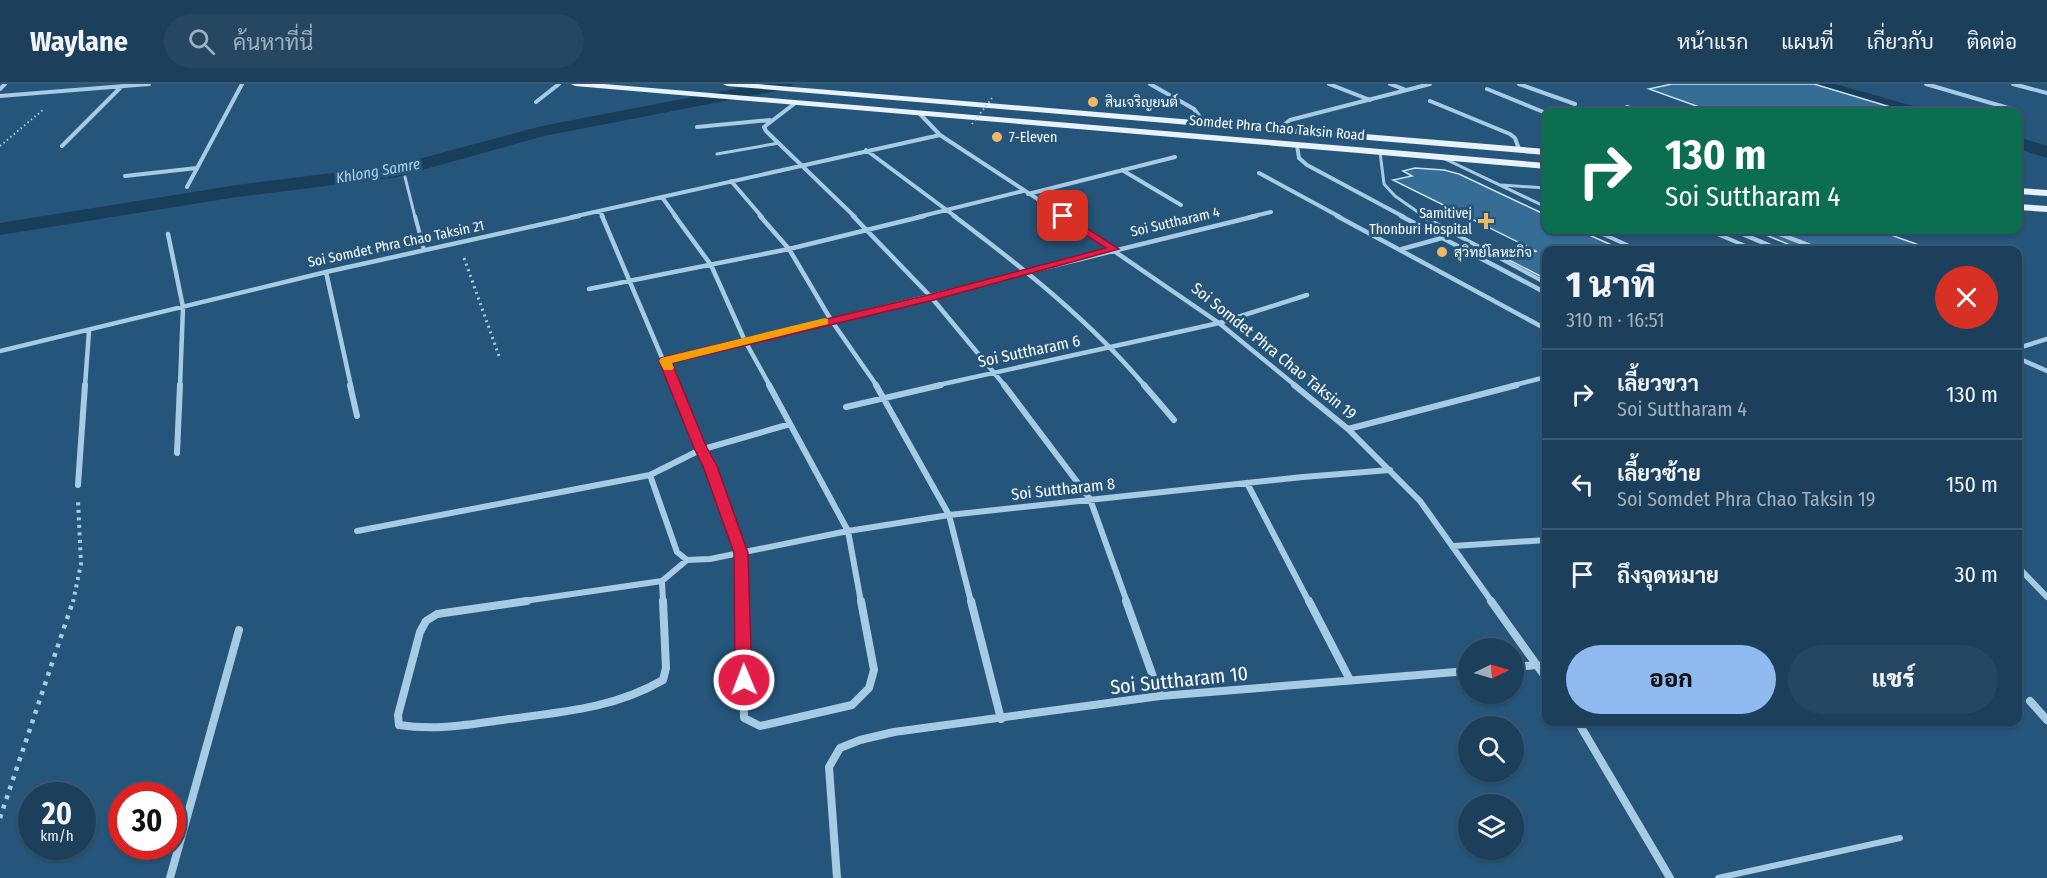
<!DOCTYPE html>
<html lang="th">
<head>
<meta charset="utf-8">
<style>
	:root { --surface:#1c405c; --page:#254762; --text:#f1f3f6; --muted:#a0afbb; --line:#3a5972; --accent:#90b9f0 }
	body { margin:0; font-family:"Fira Sans Condensed",Sarabun,sans-serif; background:var(--page); color:var(--text); height:100vh; display:flex; flex-direction:column; font-size:22px; white-space:nowrap }
	* { box-sizing:border-box; margin:0 }
	p { font-size:20px; color:var(--muted) }
	.icon { flex:none; width:33px; height:33px; fill:none; stroke:currentColor; stroke-width:2; stroke-linecap:round; stroke-linejoin:round }
	.map { position:relative; flex:1; overflow:hidden }
	.sheet { position:absolute; left:1542px; top:162px; width:480px; height:480px; display:flex; flex-direction:column; background:var(--surface); border-radius:12px; box-shadow:0 2px 4px #0004,0 0 0 2px var(--line) }
	.sheet>* { flex:none }
	.guide { position:absolute; left:1542px; top:24px; width:480px; height:126px; border-radius:12px; box-shadow:0 2px 4px #0004,0 0 0 2px var(--line); background:#0b6e4f; color:#fff; overflow:hidden }
	.needle { width:39px; rotate:85deg }
	.tools { position:absolute; left:1458px; top:554px; display:grid; gap:12px }
	.tools a { display:grid; place-items:center; width:66px; height:66px; border-radius:50%; background:var(--surface); box-shadow:0 2px 4px #0004,0 0 0 2px var(--line); font-size:30px }
	.speed { position:absolute; left:18px; top:698px; display:flex; gap:12px; font-size:30px; font-weight:700; text-align:center }
	.speed>* { display:grid; place-content:center; width:78px; height:78px; border-radius:50%; background:var(--surface); box-shadow:0 2px 4px #0004,0 0 0 2px var(--line); line-height:1 }
	.speed small { font-size:15px; font-weight:400 }
	.speed .limit { border:9px solid #d22; background:#fff; color:#111 }
	.pin { position:absolute; display:grid; place-items:center; width:51px; height:51px; color:#fff; margin:-26px; border-radius:12px; box-shadow:0 3px 9px #0006 }
	.me { position:absolute; width:66px; margin:-33px; rotate:359deg; stroke-linejoin:round; filter:drop-shadow(0 0 4px #0008) }
	.turn { display:flex; align-items:center; gap:21px; height:126px; padding:0 24px; font-size:27px }
	.turn .icon { width:78px; height:78px; stroke-width:2.5 }
	.turn b { display:block; font-size:42px; line-height:51px }
	.round { display:grid; place-items:center; flex:none; width:63px; height:63px; border-radius:32px; background:var(--page) }
	.overview { display:flex; align-items:center; justify-content:space-between; height:102px; padding:0 24px }
	h1 { font-size:36px; font-weight:800; line-height:45px }
	.button { display:flex; gap:12px; margin-top:auto; padding:12px 24px }
	.button a { flex:1; height:69px; border-radius:36px; background:var(--accent); color:#111; font-size:24px; font-weight:800; line-height:69px; text-align:center }
	.button a+a { background:var(--page); color:var(--text) }
	ul { padding:0; list-style:none }
	li { display:flex; align-items:center; gap:18px; height:90px; padding:0 24px; border-top:2px solid var(--line) }
	li div { flex:1 }
	li b { display:block; font-size:22px }
	li em { font-style:normal }
	header { display:flex; align-items:center; gap:36px; box-sizing:border-box; height:84px; padding:0 30px; background:var(--surface); border-bottom:2px solid var(--line) }
	header strong { font-size:28px }
	nav { display:flex; gap:33px; margin-inline-start:auto; font-size:21px }
	.search { width:420px; height:54px; background:var(--page); display:flex; align-items:center; gap:15px; box-sizing:border-box; padding:0 21px; border-radius:33px; color:var(--muted); font-size:22px }
	.map>svg:first-child { display:block }
</style>
</head>
<body>
<header>
<strong>Waylane</strong>
<div class="search"><svg class="icon" aria-label="search" viewBox="0 0 24 24"><circle cx="10" cy="10" r="6"/><path d="M15 15l6 6"/></svg>ค้นหาที่นี่</div>
<nav><a>หน้าแรก</a><a>แผนที่</a><a>เกี่ยวกับ</a><a>ติดต่อ</a></nav>
</header>
<div class="map">
<svg width="2047" height="794" viewBox="0 0 2047 794">
	<rect width="100%" height="100%" fill="#25557a"/>
	<g fill="none" stroke-linecap="round" stroke-linejoin="round">
		<path fill="#193e5a" fill-rule="evenodd" d="M760 0H794L786 5 544 52 397 93 237 113 0 151V139L237 101 396 81 542 42Z
			M1810 0H1836L1920 24 1923 28H1897L1812 3Z
			M2018 53 2047 62V74L2018 65Z"/>
	</g>
	<path fill="#356d96" stroke="#cae2f3" stroke-width="1.5" d="M1672 0H1814L1907 28H1713L1649 5Z
		M1415 84 1444 86 1459 90 1546 131V146H1578L1623 166H1546V195L1509 176 1536 167 1393 96 1412 92 1403 87Z
		M1754 146H1877L1933 166H1802Z"/>
	<g fill="none" stroke-linecap="round" stroke-linejoin="round">
		<path stroke="#a8cbe4" stroke-width="2" stroke-dasharray="1.5 3" stroke-linecap="butt" d="M0 62 44 25"/>
		<path stroke="#a8cbe4" stroke-width="3" stroke-dasharray="2 4" stroke-linecap="butt" d="M464 174 499 272"/>
		<path stroke="#a8cbe4" stroke-width="4" stroke-dasharray="3 4.5" stroke-linecap="butt" d="M73 518 81 480 78 417"/>
		<path stroke="#a8cbe4" stroke-width="4.5" stroke-dasharray="4 6" stroke-linecap="butt" d="M0 734 73 517"/>
		<path stroke="#a8cbe4" stroke-width="3" d="M1380 68 1384 100 1395 112 1425 133
			M717 70 779 59
			M1443 74 1546 123
			M405 93 415 133
			M1502 101 1546 104"/>
		<path stroke="#a8cbe4" stroke-width="4" d="M415 132 424 166
			M1422 132 1546 199
			M1594 146 1638 166
			M1708 146 1755 166"/>
		<path stroke="#a8cbe4" stroke-width="6" d="M1718 794 1900 754"/>
		<path stroke="#a8cbe4" stroke-width="4" d="M1150 0 1194 25 1205 40
			M1329 0 1370 16
			M1390 0 1406 6
			M1519 0 1575 20
			M1926 0 2015 26
			M2013 0 2047 9
			M0 5 5 0
			M1487 5 1546 29
			M0 12 149 0
			M1430 17 1510 50 1515 54 1519 65
			M536 18 559 0
			M794 20 764 43 766 47 855 133
			M1627 23 1643 28
			M920 30 940 51 1065 133
			M697 43 770 36
			M1277 46 1290 36 1430 0
			M1297 61 1299 74 1307 81 1404 133
			M62 62 121 3
			M866 66 956 133
			M1122 86 1181 121
			M1259 89 1340 133
			M125 92 197 84
			M731 97 762 133
			M187 103 242 0
			M1028 110 1175 73
			M662 113 676 133
			M600 127 603 133
			M572 133 940 51
			M918 133 1023 107
			M1250 133 1271 128"/>
		<path stroke="#a8cbe4" stroke-width="4.5" d="M602 132 674 302
			M675 132 711 181 745 257 770 302
			M760 132 789 165 831 236 877 302
			M853 132 931 213 1005 302
			M954 132C1022 183 1090 237 1145 302
			M1063 132 1219 239 1296 302
			M1337 132 1546 245
			M1401 132 1546 209
			M1733 146 1780 166
			M1769 146 1821 166
			M168 150 183 223 180 302
			M1402 165 1442 154
			M326 188 351 302
			M589 205 789 165 924 132
			M2018 264 2047 255
			M0 267 326 188 579 132
			M2018 274 2047 287
			M665 277 1256 132
			M85 302 89 247
			M934 302 1219 239 1307 211
			M1511 302 1546 293"/>
		<path stroke="#a8cbe4" stroke-width="6" d="M350 301 357 332
			M673 301 710 382 741 469 742 518
			M769 301 848 447 861 518
			M876 301 949 431 971 518
			M1004 301 1090 415 1127 518
			M1144 301 1174 336
			M1294 301 1348 345 1420 417 1492 518
			M846 323 941 301
			M790 340 700 366 650 391 677 468 687 476 710 475 848 447 949 431 1303 393 1390 386
			M1348 345 1517 301
			M177 369 180 301
			M1247 399 1309 518
			M78 401 85 301
			M357 447 650 391
			M1453 462 1546 456
			M2018 483 2047 513
			M662 497 663 518
			M662 497 687 476
			M517 518 662 497"/>
		<path stroke="#a8cbe4" stroke-width="8" d="M527 517 437 530 426 537 420 548 398 631 399 641C436 647 472 640 509 635 563 628 615 624 663 596L666 584 663 517
			M742 517 744 634 760 642 852 621 869 604 874 586 861 517
			M971 517 1001 635
			M1126 517 1160 612
			M1309 517 1350 596
			M1491 517 1546 594
			M1514 583 1537 581
			M2030 617 2047 636
			M1578 638 1670 794
			M170 794 239 546
			M837 794 829 683 840 664 860 656 894 648 1160 612 1468 587"/>
		<path fill="#e8f2fc" fill-rule="evenodd" d="M571 0H604L1546 79V85L575 2Z
			M723 0H757L1546 65V71L727 2Z
			M2018 104 2047 106V112L2018 110Z
			M2018 120 2047 122V128L2018 126Z"/>
		<path stroke="#a8cbe4" stroke-width="2" stroke-dasharray="1.5 3" stroke-linecap="butt" d="M972 40 992 14"/>
	</g>
	<path fill="#e11d48" stroke="#92132f" stroke-width="1.5" d="M1063 129 1119 165 934 216 672 279 707 364 717 382 748 469 752 596 750 601 744 603 738 601 735 596 734 469 703 382 694 364 659 277 661 274 928 211 1106 164 1059 134 1058 132Z"/>
	<path fill="#f59e0b" d="M825 234 828 235V240L672 279 674 284 672 286H664L659 277 661 274Z"/>
	<g fill="#edb76c" stroke="#25557a" stroke-width="2">
		<circle cx="1093" cy="18" r="6"/>
		<circle cx="997" cy="53" r="6"/>
		<path d="M1483 128h6v6h6v6h-6v6h-6v-6h-6v-6h6z"/>
		<circle cx="1442" cy="168" r="6"/>
	</g>
	<g text-anchor="middle" dominant-baseline="central" stroke-width="6" stroke-linejoin="round" paint-order="stroke">
		<g font-size="14" fill="#fff" stroke="#25557a" text-anchor="start">
			<text x="1105" y="18">สินเจริญยนต์</text>
			<text x="1009" y="53">7-Eleven</text>
			<text x="1472" y="129" text-anchor="end">Samitivej<tspan x="1472" dy="16">Thonburi Hospital</tspan></text>
			<text x="1454" y="168">สุวิทย์โลหะกิจ</text>
		</g>
		<g font-size="14" fill="#fff" stroke="#25557a">
			<text transform="translate(1277 44) rotate(5)">Somdet Phra Chao Taksin Road</text>
			<text transform="translate(1175 138) rotate(-13)">Soi Suttharam 4</text>
			<text transform="translate(396 160) rotate(-12)">Soi Somdet Phra Chao Taksin 21</text>
		</g>
		<g font-size="15" font-style="italic" fill="#b3d4ec" stroke="#25557a">
			<text transform="translate(378 87) rotate(-10)">Khlong Samre</text>
		</g>
		<g font-size="16" fill="#fff" stroke="#25557a">
			<text transform="translate(1029 267) rotate(-12)">Soi Suttharam 6</text>
			<text transform="translate(1274 267) rotate(39)">Soi Somdet Phra Chao Taksin 19</text>
			<text transform="translate(1063 405) rotate(-6)">Soi Suttharam 8</text>
		</g>
		<g font-size="20" fill="#fff" stroke="#25557a">
			<text transform="translate(1179 596) rotate(-6)">Soi Suttharam 10</text>
		</g>
	</g>
</svg>
<div class="tools">
<a><svg class="needle" viewBox="-14 -14 28 28"><path d="M0-13l5 13h-10z" fill="#e53935"/><path d="M0 13l5-13h-10z" fill="#a0afbb"/></svg></a>
<a><svg class="icon" aria-label="search" viewBox="0 0 24 24"><circle cx="10" cy="10" r="6"/><path d="M15 15l6 6"/></svg></a>
<a><svg class="icon" aria-label="layers" viewBox="0 0 24 24"><path d="M12 4l9 5-9 5-9-5zM3 14l9 5 9-5"/></svg></a>
</div>
<div class="speed"><div>20<small>km/h</small></div><div class="limit">30</div></div>
<div class="pin" style="left:1063px;top:132px;background:#d93025"><svg class="icon" aria-label="arrive" viewBox="0 0 24 24"><path d="M6 21V4h12l-3 4 3 4H6"/></svg></div>
<svg class="me" style="left:744px;top:596px" viewBox="-20 -20 40 40"><circle r="17" fill="#e11d48" stroke="#fff" stroke-width="3"/><path d="M0-11L8 9 0 5-8 9z" fill="#fff"/></svg>
<div class="guide">
<div class="turn"><svg class="icon" aria-label="right" viewBox="0 0 24 24"><path d="M7 20v-9h11M14 6l5 5-5 5"/></svg><div><b>130 m</b>Soi Suttharam 4</div></div>
</div>
<section class="sheet">
<div class="overview"><div><h1>1 นาที</h1><p>310 m · 16:51</p></div><a class="round" style="background:#d93025;color:#fff"><svg class="icon" aria-label="close" viewBox="0 0 24 24"><path d="M6 6l12 12M18 6L6 18"/></svg></a></div>
<ul>
<li><svg class="icon" aria-label="right" viewBox="0 0 24 24"><path d="M7 20v-9h11M14 6l5 5-5 5"/></svg><div><b>เลี้ยวขวา</b><p>Soi Suttharam 4</p></div><em>130 m</em></li>
<li><svg class="icon" aria-label="left" viewBox="0 0 24 24"><path d="M17 20v-9H6M10 6l-5 5 5 5"/></svg><div><b>เลี้ยวซ้าย</b><p>Soi Somdet Phra Chao Taksin 19</p></div><em>150 m</em></li>
<li><svg class="icon" aria-label="arrive" viewBox="0 0 24 24"><path d="M6 21V4h12l-3 4 3 4H6"/></svg><div><b>ถึงจุดหมาย</b></div><em>30 m</em></li>
</ul>
<div class="button"><a>ออก</a><a>แชร์</a></div>
</section>
</div>
</body>
</html>
